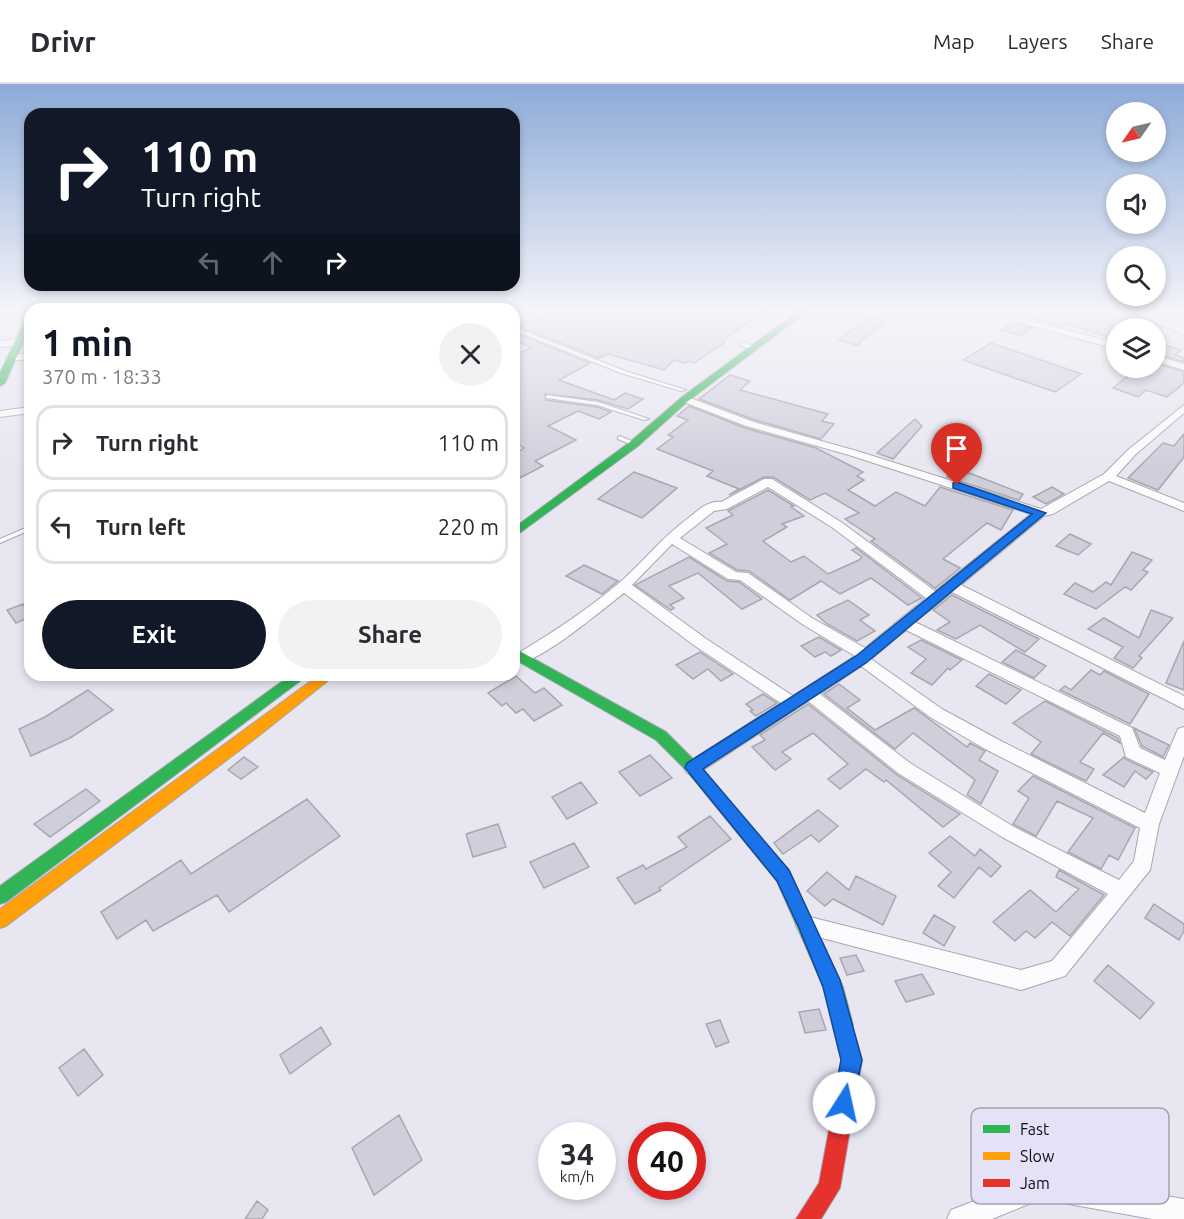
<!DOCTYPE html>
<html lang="en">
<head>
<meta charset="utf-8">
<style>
	:root { --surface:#fff; --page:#f2f2f3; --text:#2b2b33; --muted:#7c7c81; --line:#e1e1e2; --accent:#111827 }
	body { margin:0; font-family:Ubuntu,sans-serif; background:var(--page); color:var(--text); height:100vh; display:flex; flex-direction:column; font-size:22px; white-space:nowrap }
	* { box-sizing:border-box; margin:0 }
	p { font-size:20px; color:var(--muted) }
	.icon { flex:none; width:33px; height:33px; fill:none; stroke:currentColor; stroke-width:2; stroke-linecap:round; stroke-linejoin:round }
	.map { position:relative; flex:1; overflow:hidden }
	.sheet { position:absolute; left:24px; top:219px; width:496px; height:378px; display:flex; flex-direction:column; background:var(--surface); border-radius:18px; box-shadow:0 3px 9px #0003 }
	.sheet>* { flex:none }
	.guide { position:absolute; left:24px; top:24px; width:496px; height:183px; border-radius:18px; box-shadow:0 3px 9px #0003; background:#111827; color:#fff; overflow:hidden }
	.needle { width:39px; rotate:236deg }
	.fabs { position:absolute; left:1106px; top:18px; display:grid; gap:12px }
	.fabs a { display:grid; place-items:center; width:60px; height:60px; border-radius:50%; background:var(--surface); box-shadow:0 3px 9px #0003; font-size:30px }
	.speed { position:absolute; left:538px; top:1038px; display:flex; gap:12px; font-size:30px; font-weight:700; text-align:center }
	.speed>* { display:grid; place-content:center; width:78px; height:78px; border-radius:50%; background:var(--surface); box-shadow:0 3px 9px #0003; line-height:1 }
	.speed small { font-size:15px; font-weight:400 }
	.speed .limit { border:9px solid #d22; background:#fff; color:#111 }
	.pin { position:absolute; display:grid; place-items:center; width:51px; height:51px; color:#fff; margin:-62px -26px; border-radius:50% 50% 50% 0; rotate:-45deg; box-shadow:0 0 6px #0007 }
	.pin .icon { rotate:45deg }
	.me { position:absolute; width:66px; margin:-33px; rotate:10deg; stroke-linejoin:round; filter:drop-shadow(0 0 4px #0008) }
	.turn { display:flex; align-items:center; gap:21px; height:126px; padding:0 18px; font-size:27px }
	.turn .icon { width:78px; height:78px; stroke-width:2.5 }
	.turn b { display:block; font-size:42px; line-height:51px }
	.lanes { display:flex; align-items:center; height:57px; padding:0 18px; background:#0003; justify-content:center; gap:30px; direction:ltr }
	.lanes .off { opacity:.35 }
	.round { display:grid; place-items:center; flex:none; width:63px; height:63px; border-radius:32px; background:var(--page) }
	.summary { display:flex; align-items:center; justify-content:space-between; height:102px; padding:0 18px }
	h1 { font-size:36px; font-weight:600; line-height:45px; color:var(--accent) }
	.primary-button { display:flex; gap:12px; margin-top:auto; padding:12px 18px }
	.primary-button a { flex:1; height:69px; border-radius:36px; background:var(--accent); color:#fff; font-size:24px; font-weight:600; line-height:69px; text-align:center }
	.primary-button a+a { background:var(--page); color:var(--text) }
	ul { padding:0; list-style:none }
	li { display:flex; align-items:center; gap:18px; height:75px; margin:0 12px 9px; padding:0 6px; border:3px solid var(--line); border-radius:18px }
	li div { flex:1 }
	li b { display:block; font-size:22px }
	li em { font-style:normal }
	header { display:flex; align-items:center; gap:36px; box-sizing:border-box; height:84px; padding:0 30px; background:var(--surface); border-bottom:2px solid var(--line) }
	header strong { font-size:28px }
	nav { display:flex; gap:33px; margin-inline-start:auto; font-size:21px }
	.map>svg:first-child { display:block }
</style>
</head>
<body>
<header>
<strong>Drivr</strong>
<nav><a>Map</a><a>Layers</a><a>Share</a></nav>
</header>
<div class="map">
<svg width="1184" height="1135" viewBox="0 0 1184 1135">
	<rect width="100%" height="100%" fill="#e8e6f1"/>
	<path fill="#d1cedc" stroke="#a8a6af" stroke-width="1.5" d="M554 226H728L756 233 722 257 725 258 694 279 688 277 684 279 674 276 664 286 608 270 599 274 523 244H516L517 250 590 279 559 296 614 316 625 309 643 315 628 325 598 316 545 310 546 316 597 323 611 328 599 335 578 327 548 342 576 356 535 377 543 382 514 397V366L518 368 524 364 514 357V271L532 264 514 255V245Z
		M1004 226H1124L1157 242 1151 244H1116V256L1069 240 1062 243Z
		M868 233 886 237 857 261 839 256Z
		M1013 239 1033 244 1020 252 1001 246Z
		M1155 258 1181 266 1175 271 1184 274V278L1155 269Z
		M991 259 1056 281 1081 290 1055 308 963 276Z
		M1155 279 1184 288V299L1167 313 1146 306 1138 313 1113 304 1138 284H1155Z
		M730 291 750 297 740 306 828 330 822 337 834 340 821 355 755 336 699 315Z
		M689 322 745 344 816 364 863 388 857 392 864 396 848 406 875 422 896 408 925 422 940 403 1013 426 1001 446 987 439 943 475 960 484 935 504 871 457 875 455 845 435 859 429 825 409 810 416 773 393H764L729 411 739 405 707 392 713 387 657 365 673 353 668 351 688 336 677 332Z
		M915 335 922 342 893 375 877 369Z
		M1184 350V373L1158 406 1128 394 1163 359 1174 362Z
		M954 385 972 390 1023 410 1019 416 947 393Z
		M634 388 677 404 642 434 598 415Z
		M1052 403 1064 410 1046 420 1033 413Z
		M768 406 794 422 791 423 804 432 782 440 787 443 763 457 791 478 804 472 828 490 859 476 862 473 852 466 856 464 922 514 908 521 871 494 840 510 821 497 790 516 749 487 737 486 709 469 727 460 706 444 733 431 728 427Z
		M1070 450 1091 460 1078 471 1056 462Z
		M1132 468 1152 476 1143 486 1148 488 1131 506 1125 503 1096 525 1064 510 1075 499 1093 508 1106 498 1111 501Z
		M689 473 727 497 739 498 762 515 742 525 698 489 669 502 684 514 670 521 674 524 671 526 635 501Z
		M584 481 618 497 602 510 566 492Z
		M952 511 1039 555 1025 568 980 541 956 555 937 546 950 538 933 526Z
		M848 516 869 531 860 536 875 547 857 557 827 540 817 531Z
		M23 520 30 533 16 539 7 526Z
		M1151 526 1173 534 1139 572 1142 574 1133 584 1114 574 1123 563 1088 545 1104 534 1139 554Z
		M819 553 841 566 831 572 825 568 815 573 801 562Z
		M921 556 962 576 950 586 948 584 932 601 911 589 926 575 908 563Z
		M1184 557V606L1166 599Z
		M1016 566 1046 582 1034 594 1002 578Z
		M700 568 733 590 721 597 708 585 693 595 676 581Z
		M1091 586 1100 591 1104 587 1149 610 1130 640 1060 606 1065 602 1071 606Z
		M989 590 1021 606 1006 620 976 602Z
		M516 592 535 609 544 604 562 621 534 637 523 625 516 629 506 619 502 622 488 609Z
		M839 600 860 616 847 624 875 646 914 624 967 663 970 659 985 667 979 676 998 687 981 720 967 711 975 696 913 649 895 665 824 610Z
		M88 606 113 626 70 654 31 672 19 645 45 633Z
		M763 610 777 619 756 632 750 627 753 626 746 620Z
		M1045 617 1118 654 1120 659 1103 649 1080 678 1094 685 1086 697 1031 670 1041 658 1013 639Z
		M808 620 897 691 960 730 943 743 886 696 884 698 866 685 840 705 828 695 848 680 813 649 782 668 791 675 775 686 752 663 765 656 760 651Z
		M1134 644 1169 661 1163 673 1142 662Z
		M650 671 672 694 640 712 619 688Z
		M244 673 258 683 241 695 228 686Z
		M1124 673 1125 675 1153 688 1146 695 1135 687 1124 703 1103 691Z
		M1033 692 1135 744 1118 776 1109 771 1101 785 1068 768 1093 734 1057 717 1036 752 1013 740 1029 714 1018 707Z
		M581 698 597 719 567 735 552 713Z
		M86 705 100 717 50 753 34 740Z
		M307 715 340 752 229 828 217 811 153 847 146 836 117 855 101 828 181 776 191 790Z
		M818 726 838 742 819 758 811 751 783 770 774 759Z
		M710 732 731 755 659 804 661 806 635 820 617 794 643 781 646 785 687 763 678 753Z
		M498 740 506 763 473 773 466 750Z
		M950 752 975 772 980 765 1001 782 991 793 979 783 954 814 938 802 951 788 929 769Z
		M574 759 589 783 544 804 530 778Z
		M1059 786 1104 811 1070 852 1052 838 1035 854 1026 847 1015 857 993 838 1030 806 1056 828 1079 805 1056 793Z
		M827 788 849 806 856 792 896 812 883 841 833 815 825 822 807 807Z
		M1154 820 1184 840V847L1179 856 1145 834Z
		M934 831 955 843 944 862 923 849Z
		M856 871 864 887 847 891 840 874Z
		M1108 881 1154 919 1140 935 1094 897Z
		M922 890 934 910 906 918 895 897Z
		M819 925 826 946 805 949 799 928Z
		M720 936 729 958 716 963 706 940Z
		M321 943 331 960 290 990 280 971Z
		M84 965 103 991 78 1012 59 984Z
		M399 1031 422 1076 374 1111 352 1064Z
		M257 1117 268 1126 262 1135H245Z"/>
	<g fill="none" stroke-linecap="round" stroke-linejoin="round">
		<g stroke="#a8a6ae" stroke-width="2">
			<path id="lane" d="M518 246H522L625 287 686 306 681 307 621 289 518 248Z
				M548 311 598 318 649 335 644 336 597 321 546 314V312Z
				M620 352 636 359 637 360 636 361H632L618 355V353Z
				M30 442V446L0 459V455Z"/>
		</g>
		<g stroke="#a8a6ae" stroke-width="2">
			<path id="street" d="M974 226H988L1116 259V265Z
				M1126 226H1137L1184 245V251Z
				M20 255 25 258 23 260 0 263V257Z
				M744 258 759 264 754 267 739 261Z
				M30 269V275L11 277 6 274 11 271Z
				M1155 271 1184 280V286L1155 277Z
				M685 312 754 338 857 367 1041 425 1104 390 1128 366 1184 321V329L1136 370 1116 392 1184 419V427L1109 397 1053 430 1044 432 961 501 1184 612V625L952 508 915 538 1132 644 1140 664 1165 676 1178 645 1184 643V672L1159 740 1150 786 1065 892 1021 906 799 848 796 841 799 834 806 832 1021 886 1052 877 1108 810 1002 753 898 689 808 617 699 689 693 691 687 689 684 684 687 679 781 619 695 562 624 509C607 522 535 583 517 578L514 574 517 570C552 549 587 526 619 499 641 480 659 457 682 439 693 431 706 416 721 418L764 395H772L841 438 935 507 1031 430 849 371 746 342 681 317 680 315ZM768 403 833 444 926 514 865 564 812 534 748 489 736 488 680 454 714 427 727 425ZM672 460 728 495 740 496 802 540 855 572 793 612 705 554 632 501ZM906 546 1120 652 1126 673 1160 689 1145 729 999 656 942 625 871 575ZM861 582 930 633 987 666 1140 744 1134 777 1119 796 1014 743 910 679 820 610Z
				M30 323V329L0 333V327Z
				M1041 1091 1184 1115V1135H1152L1041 1115 992 1135H947L951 1126Z"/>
		</g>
		<g stroke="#a8a6ae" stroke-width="2">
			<path id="fast" d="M800 226H809L688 317 638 362 514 453V444L630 358 682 313Z
				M27 232H30V243L5 299 0 302V289Z
				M514 564 666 648 698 680 789 787 843 903 853 941 850 948 843 951 836 948 824 904 777 797 688 688 656 656 514 575Z
				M291 591H308L6 818 0 820V802Z"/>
		</g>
		<g stroke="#a8a6ae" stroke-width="2">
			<path id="slow" d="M319 591H335L252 657 6 842 0 844V825Z"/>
		</g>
		<g stroke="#a8a6ae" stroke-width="2">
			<path id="jam" d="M843 931 850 934 862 976 840 1104 821 1135H796L819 1099 842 976 833 941 836 934Z"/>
		</g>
		<use href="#lane" fill="#fcfbfd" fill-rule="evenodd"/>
		<use href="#street" fill="#fcfbfd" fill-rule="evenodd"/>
		<use href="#fast" fill="#30b455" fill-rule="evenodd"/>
		<use href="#slow" fill="#ff9f0a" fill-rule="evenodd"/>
		<use href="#jam" fill="#e5322d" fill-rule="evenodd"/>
	</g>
	<linearGradient id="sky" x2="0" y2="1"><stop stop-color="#8dabd9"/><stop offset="0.59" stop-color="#f5f4f9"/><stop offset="1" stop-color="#f5f4f9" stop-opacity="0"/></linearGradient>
	<rect width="1184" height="385" fill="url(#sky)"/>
	<path fill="#1a73e8" stroke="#114b97" stroke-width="1.5" d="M957 398 1046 429 866 579 703 685 789 786 840 896 862 976 851 1026 844 1029 836 1026 833 1019 841 976 823 903 799 844 777 797 685 684 687 679 856 572 1032 430 953 404V399Z"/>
	<rect x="971" y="1024" width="198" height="96" rx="9" fill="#e5e1f6" stroke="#a4a1b2" stroke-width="1.5"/>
	<rect x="983" y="1041" width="27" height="8" fill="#30b455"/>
	<rect x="983" y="1068" width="27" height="8" fill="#ff9f0a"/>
	<rect x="983" y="1095" width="27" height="8" fill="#e5322d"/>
	<g font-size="16" fill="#0e0d14">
		<text x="1020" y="1051">Fast</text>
		<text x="1020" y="1078">Slow</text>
		<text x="1020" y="1105">Jam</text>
	</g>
</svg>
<div class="fabs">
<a><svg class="needle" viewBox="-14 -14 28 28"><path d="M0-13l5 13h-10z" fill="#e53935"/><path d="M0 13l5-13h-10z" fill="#7c7c81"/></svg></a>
<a><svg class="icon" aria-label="sound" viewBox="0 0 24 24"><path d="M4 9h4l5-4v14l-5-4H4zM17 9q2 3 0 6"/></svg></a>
<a><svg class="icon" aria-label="search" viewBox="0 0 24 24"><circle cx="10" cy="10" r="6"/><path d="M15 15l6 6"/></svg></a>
<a><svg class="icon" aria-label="layers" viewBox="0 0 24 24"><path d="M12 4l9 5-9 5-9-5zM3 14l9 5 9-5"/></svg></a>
</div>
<div class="speed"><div>34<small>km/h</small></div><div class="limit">40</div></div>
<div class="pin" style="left:957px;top:401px;background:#d93025"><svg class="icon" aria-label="arrive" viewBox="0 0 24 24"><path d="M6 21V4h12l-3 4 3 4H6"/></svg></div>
<svg class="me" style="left:844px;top:1019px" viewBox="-20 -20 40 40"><circle r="19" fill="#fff"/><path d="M0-13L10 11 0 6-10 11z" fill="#1a73e8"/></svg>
<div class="guide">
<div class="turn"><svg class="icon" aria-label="right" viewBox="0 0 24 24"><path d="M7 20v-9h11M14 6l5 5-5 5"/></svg><div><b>110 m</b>Turn right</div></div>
<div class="lanes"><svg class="icon off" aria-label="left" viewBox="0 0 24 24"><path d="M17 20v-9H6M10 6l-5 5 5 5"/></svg><svg class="icon off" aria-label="ahead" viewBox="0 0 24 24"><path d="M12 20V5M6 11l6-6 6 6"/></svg><svg class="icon" aria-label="right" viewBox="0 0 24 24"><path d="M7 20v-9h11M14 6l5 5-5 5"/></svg></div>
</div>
<section class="sheet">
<div class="summary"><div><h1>1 min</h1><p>370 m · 18:33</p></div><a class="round"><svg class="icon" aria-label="close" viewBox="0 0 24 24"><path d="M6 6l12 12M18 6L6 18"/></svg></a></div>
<ul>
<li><svg class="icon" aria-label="right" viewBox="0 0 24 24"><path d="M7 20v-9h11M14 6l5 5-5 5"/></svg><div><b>Turn right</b></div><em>110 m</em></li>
<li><svg class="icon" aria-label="left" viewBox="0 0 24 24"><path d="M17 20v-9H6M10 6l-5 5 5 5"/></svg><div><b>Turn left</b></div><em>220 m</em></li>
</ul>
<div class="primary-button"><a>Exit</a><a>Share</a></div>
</section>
</div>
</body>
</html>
